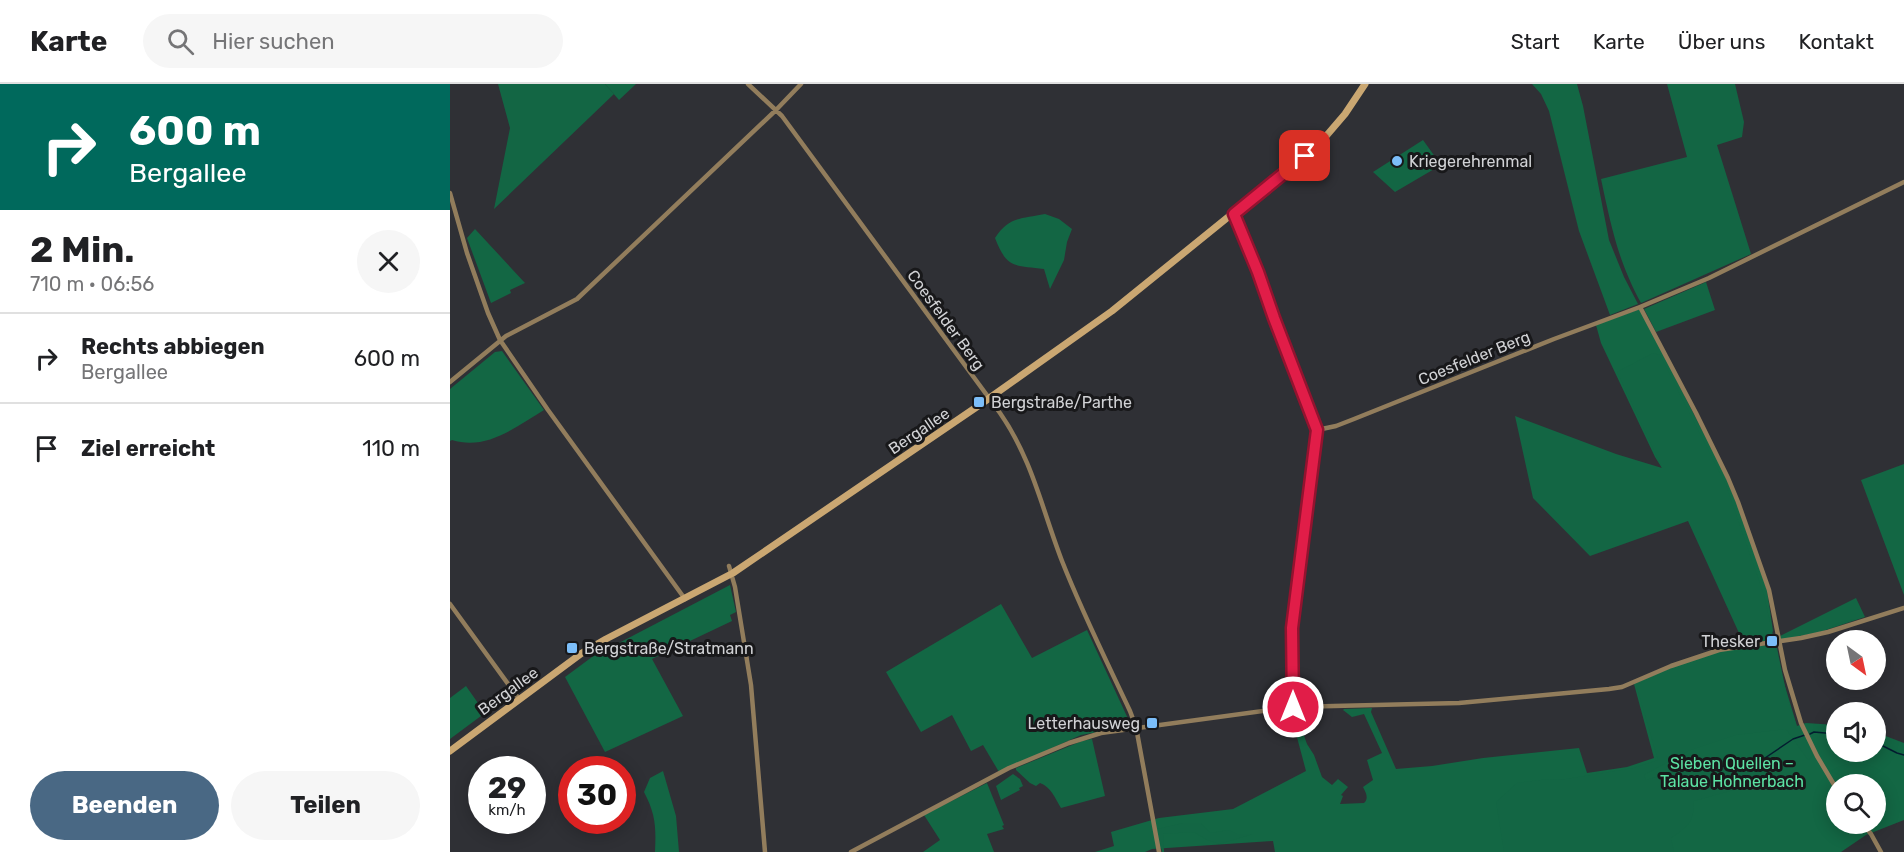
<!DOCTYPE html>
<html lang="de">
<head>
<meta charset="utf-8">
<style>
	:root { --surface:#fff; --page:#f6f6f6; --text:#202124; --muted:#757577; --line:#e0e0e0; --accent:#496884 }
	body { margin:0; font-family:Rubik,sans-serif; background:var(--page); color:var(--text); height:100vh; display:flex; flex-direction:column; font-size:22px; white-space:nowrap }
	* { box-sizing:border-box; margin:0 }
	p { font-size:20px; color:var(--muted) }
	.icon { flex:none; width:33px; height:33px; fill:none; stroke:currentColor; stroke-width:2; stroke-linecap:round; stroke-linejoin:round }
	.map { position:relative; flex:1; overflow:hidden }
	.panel { display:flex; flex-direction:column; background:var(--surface); width:450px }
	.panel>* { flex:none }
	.banner { background:#00695c; color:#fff; overflow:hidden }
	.needle { width:39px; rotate:147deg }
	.buttons { position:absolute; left:1376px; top:546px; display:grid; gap:12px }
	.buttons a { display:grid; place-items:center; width:60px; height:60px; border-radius:50%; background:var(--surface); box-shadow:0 3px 15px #0003; font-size:30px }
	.speed { position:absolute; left:18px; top:672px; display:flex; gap:12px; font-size:30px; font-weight:700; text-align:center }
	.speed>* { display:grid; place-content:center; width:78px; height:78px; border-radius:50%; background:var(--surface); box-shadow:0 3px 15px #0003; line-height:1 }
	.speed small { font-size:15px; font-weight:400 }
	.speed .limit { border:9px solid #d22; background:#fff; color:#111 }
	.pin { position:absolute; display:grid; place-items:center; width:51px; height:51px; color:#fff; margin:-26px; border-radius:12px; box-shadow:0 3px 9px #0006 }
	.me { position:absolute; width:66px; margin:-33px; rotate:0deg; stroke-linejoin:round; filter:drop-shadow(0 0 4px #0008) }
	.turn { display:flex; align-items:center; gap:21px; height:126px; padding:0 30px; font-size:27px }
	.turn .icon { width:78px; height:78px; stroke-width:2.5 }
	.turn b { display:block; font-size:42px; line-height:51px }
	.round { display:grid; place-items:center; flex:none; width:63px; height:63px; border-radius:32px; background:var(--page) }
	.head { display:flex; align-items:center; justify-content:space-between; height:102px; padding:0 30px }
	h1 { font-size:36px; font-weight:700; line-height:45px }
	.action { display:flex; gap:12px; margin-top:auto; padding:12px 30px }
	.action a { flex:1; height:69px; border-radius:36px; background:var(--accent); color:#fff; font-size:24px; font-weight:700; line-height:69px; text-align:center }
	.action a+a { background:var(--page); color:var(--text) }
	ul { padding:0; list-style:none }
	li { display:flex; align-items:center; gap:18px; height:90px; padding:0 30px; border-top:2px solid var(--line) }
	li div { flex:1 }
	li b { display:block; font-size:22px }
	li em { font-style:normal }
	header { display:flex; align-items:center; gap:36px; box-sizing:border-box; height:84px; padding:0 30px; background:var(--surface); border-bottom:2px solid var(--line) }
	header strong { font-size:28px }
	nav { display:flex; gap:33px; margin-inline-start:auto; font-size:21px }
	.search { width:420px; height:54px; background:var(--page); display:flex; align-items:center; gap:15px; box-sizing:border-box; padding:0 21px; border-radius:33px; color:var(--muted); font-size:22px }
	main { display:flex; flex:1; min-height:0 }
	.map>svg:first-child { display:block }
</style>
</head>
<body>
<header>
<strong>Karte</strong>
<div class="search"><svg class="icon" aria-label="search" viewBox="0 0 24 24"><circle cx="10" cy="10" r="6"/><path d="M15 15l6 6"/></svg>Hier suchen</div>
<nav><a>Start</a><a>Karte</a><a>Über uns</a><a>Kontakt</a></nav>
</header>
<main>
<section class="panel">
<div class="banner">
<div class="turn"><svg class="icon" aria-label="right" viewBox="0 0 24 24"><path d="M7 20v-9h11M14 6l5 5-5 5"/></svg><div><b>600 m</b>Bergallee</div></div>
</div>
<div class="head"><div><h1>2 Min.</h1><p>710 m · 06:56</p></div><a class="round"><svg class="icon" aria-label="close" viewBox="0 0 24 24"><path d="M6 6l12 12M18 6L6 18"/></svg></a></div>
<ul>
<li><svg class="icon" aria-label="right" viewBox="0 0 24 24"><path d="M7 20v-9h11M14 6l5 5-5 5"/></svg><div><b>Rechts abbiegen</b><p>Bergallee</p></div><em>600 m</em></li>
<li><svg class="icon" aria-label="arrive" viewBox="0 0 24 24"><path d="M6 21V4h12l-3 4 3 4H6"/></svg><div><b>Ziel erreicht</b></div><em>110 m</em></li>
</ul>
<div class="action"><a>Beenden</a><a>Teilen</a></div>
</section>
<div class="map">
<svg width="1454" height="768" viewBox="0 0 1454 768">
	<rect width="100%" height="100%" fill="#2f3035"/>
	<path fill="#136744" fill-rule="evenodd" d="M155 0H186L169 16Z
		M1082 0H1127L1133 22 1159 156 1174 193 1188 220 1160 231 1129 147 1099 27 1091 10Z
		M25 145 75 199 60 206 61 209 41 219 17 154Z
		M1190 225 1274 389 1288 423 1317 506 1323 547 1319 554 1205 373 1151 259 1146 241Z
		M52 267 94 326C66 343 36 367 2 356L0 357V305L45 268Z
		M1454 380V511L1411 396Z
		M280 501 286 528 280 531 282 537 202 575 233 632 155 668 115 593 142 573Z
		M551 520 582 574 637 546 680 639V642L631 651 549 688 533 661 521 667 502 631 471 648 436 588Z
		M1326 560 1325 569 1347 642 1356 639 1386 641V668H1425V648L1454 659V736L1416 751 1391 768H825L823 757 702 765 695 768H645L664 762 661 748 709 734 783 725 856 687 840 627H849L847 632 857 660 864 671 872 693 882 701 888 695 898 703 891 711 893 712 890 720 914 719C919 714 916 709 913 703L923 696 917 676 932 669 914 630 902 633 893 626 894 625 922 624 921 628 946 685 982 682 1033 674 1129 664 1137 689 1177 683 1204 674 1184 600 1222 583 1269 567ZM1386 700H1425V740H1386Z
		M16 602 35 629 0 655V614Z
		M642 655 655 712 611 724C605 714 601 703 590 699L586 702 580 699 566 686V684L632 657Z
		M537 699 554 741 552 742 554 745 537 750 544 768H473L490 756 474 731Z"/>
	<path fill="#136644" d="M48 0H155L164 10 44 125 60 44Z
		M1217 0H1285L1294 38 1292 53 1267 61 1301 170 1191 219C1168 177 1161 142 1151 95L1237 73Z
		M973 56 991 81 945 108 923 88Z
		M595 130 609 135 622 145 617 158 614 176 600 205 594 185C564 181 557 185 545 154 559 132 572 135 595 130Z
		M1256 198 1265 226 1206 248 1194 225Z
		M1203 269 1210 271 1276 401 1314 511 1324 556 1294 560 1238 437 1140 472 1083 414 1065 332 1166 370 1212 384 1167 288Z
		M1406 514 1415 533 1370 548 1331 556 1330 552Z
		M1327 564 1337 612 1347 643H1349L1363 672 1358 676 1336 645 1286 651 1238 667 1194 691 1196 696 1232 685 1265 686 1310 680 1314 686 1315 695 1309 699 1244 717C1244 738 1238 743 1221 754L1224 768H1054L1046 718 1067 699 1090 696 1116 695 1183 684 1208 676 1186 601 1222 584 1270 569Z
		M213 687 226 732 229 768H205C206 743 206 731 194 708L200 694Z
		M563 690 570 695 573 702 569 704 570 706 551 716 546 702Z
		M733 739H751L760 749 779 746 787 750H803L770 760 757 756 744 748 713 750 714 768H712L707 745Z"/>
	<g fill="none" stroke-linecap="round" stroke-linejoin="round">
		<path stroke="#041d30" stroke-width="1.5" d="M1360 650 1364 648 1386 650
			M1425 658 1447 669 1454 671
			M1262 684 1312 676 1343 655 1355 651"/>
		<path stroke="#927d5c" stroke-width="4.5" d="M298 0 332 32 550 329C582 375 592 425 612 477 632 528 657 578 680 627L686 643 709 768
			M0 109 17 169 38 229 50 256 98 326 235 515
			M784 130 808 188 824 234 867 346 842 544V623
			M0 298 56 252 127 215 326 26 351 0
			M867 346 886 342 904 335 1104 255 1190 223
			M279 482 285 503 301 601 315 768
			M0 520 69 615
			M1386 704 1367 672 1351 639 1335 586 1319 506 1288 418 1278 394 1246 329 1190 223 1259 194 1454 98
			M1413 740 1421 750 1431 768
			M401 768 559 684 619 659 651 649 842 623 1009 619 1159 605 1172 603 1221 582 1269 566 1351 554 1378 548 1454 524"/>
		<path stroke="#caa772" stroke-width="7" d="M0 667 132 569 156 555 283 489 531 320 662 227 871 58 895 30 915 0"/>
	</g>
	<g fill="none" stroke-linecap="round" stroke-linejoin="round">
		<g stroke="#92132f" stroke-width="15">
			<path id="route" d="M843 623 842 544 867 346 824 234 808 188 784 130 855 72"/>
		</g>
		<use href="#route" stroke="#e11d48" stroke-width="10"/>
	</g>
	<g fill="#7cbef9" stroke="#18181a" stroke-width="2">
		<circle cx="947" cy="77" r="6"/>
		<rect x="523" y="312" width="12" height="12" rx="3"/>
		<rect x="1316" y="551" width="12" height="12" rx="3"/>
		<rect x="116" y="558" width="12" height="12" rx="3"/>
		<rect x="696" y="633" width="12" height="12" rx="3"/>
	</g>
	<g text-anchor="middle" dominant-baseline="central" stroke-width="6" stroke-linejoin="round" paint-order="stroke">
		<g font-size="16" fill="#d1d2d5" stroke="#18181a" text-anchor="start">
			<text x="959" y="77">Kriegerehrenmal</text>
			<text x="541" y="318">Bergstraße/Parthe</text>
			<text x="1310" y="557" text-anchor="end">Thesker</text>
			<text x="134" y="564">Bergstraße/Stratmann</text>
			<text x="690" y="639" text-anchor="end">Letterhausweg</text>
		</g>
		<g font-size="16" fill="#d1d2d5" stroke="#18181a">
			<text transform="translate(496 236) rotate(54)">Coesfelder Berg</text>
			<text transform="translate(1024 274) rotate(-22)">Coesfelder Berg</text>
			<text transform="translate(469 347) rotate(-34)">Bergallee</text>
			<text transform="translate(58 607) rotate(-36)">Bergallee</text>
		</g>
		<g font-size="16" fill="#5ce3a4" stroke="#18181a">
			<text x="1282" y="679">Sieben Quellen –<tspan x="1282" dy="18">Talaue Hohnerbach</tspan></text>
		</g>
	</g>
</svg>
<div class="buttons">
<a><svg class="needle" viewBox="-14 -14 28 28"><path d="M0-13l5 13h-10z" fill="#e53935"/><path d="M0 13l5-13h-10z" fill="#757577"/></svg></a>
<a><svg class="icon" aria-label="sound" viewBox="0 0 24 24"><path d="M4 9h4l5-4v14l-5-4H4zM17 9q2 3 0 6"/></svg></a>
<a><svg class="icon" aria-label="search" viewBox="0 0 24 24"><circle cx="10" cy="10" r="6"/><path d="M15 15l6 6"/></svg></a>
</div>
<div class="speed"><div>29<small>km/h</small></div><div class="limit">30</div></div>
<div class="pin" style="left:855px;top:72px;background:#d93025"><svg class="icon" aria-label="arrive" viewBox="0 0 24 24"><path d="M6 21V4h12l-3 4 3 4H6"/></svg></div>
<svg class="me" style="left:843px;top:623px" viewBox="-20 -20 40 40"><circle r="17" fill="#e11d48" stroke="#fff" stroke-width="3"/><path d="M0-11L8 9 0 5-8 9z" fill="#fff"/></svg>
</div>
</main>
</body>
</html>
